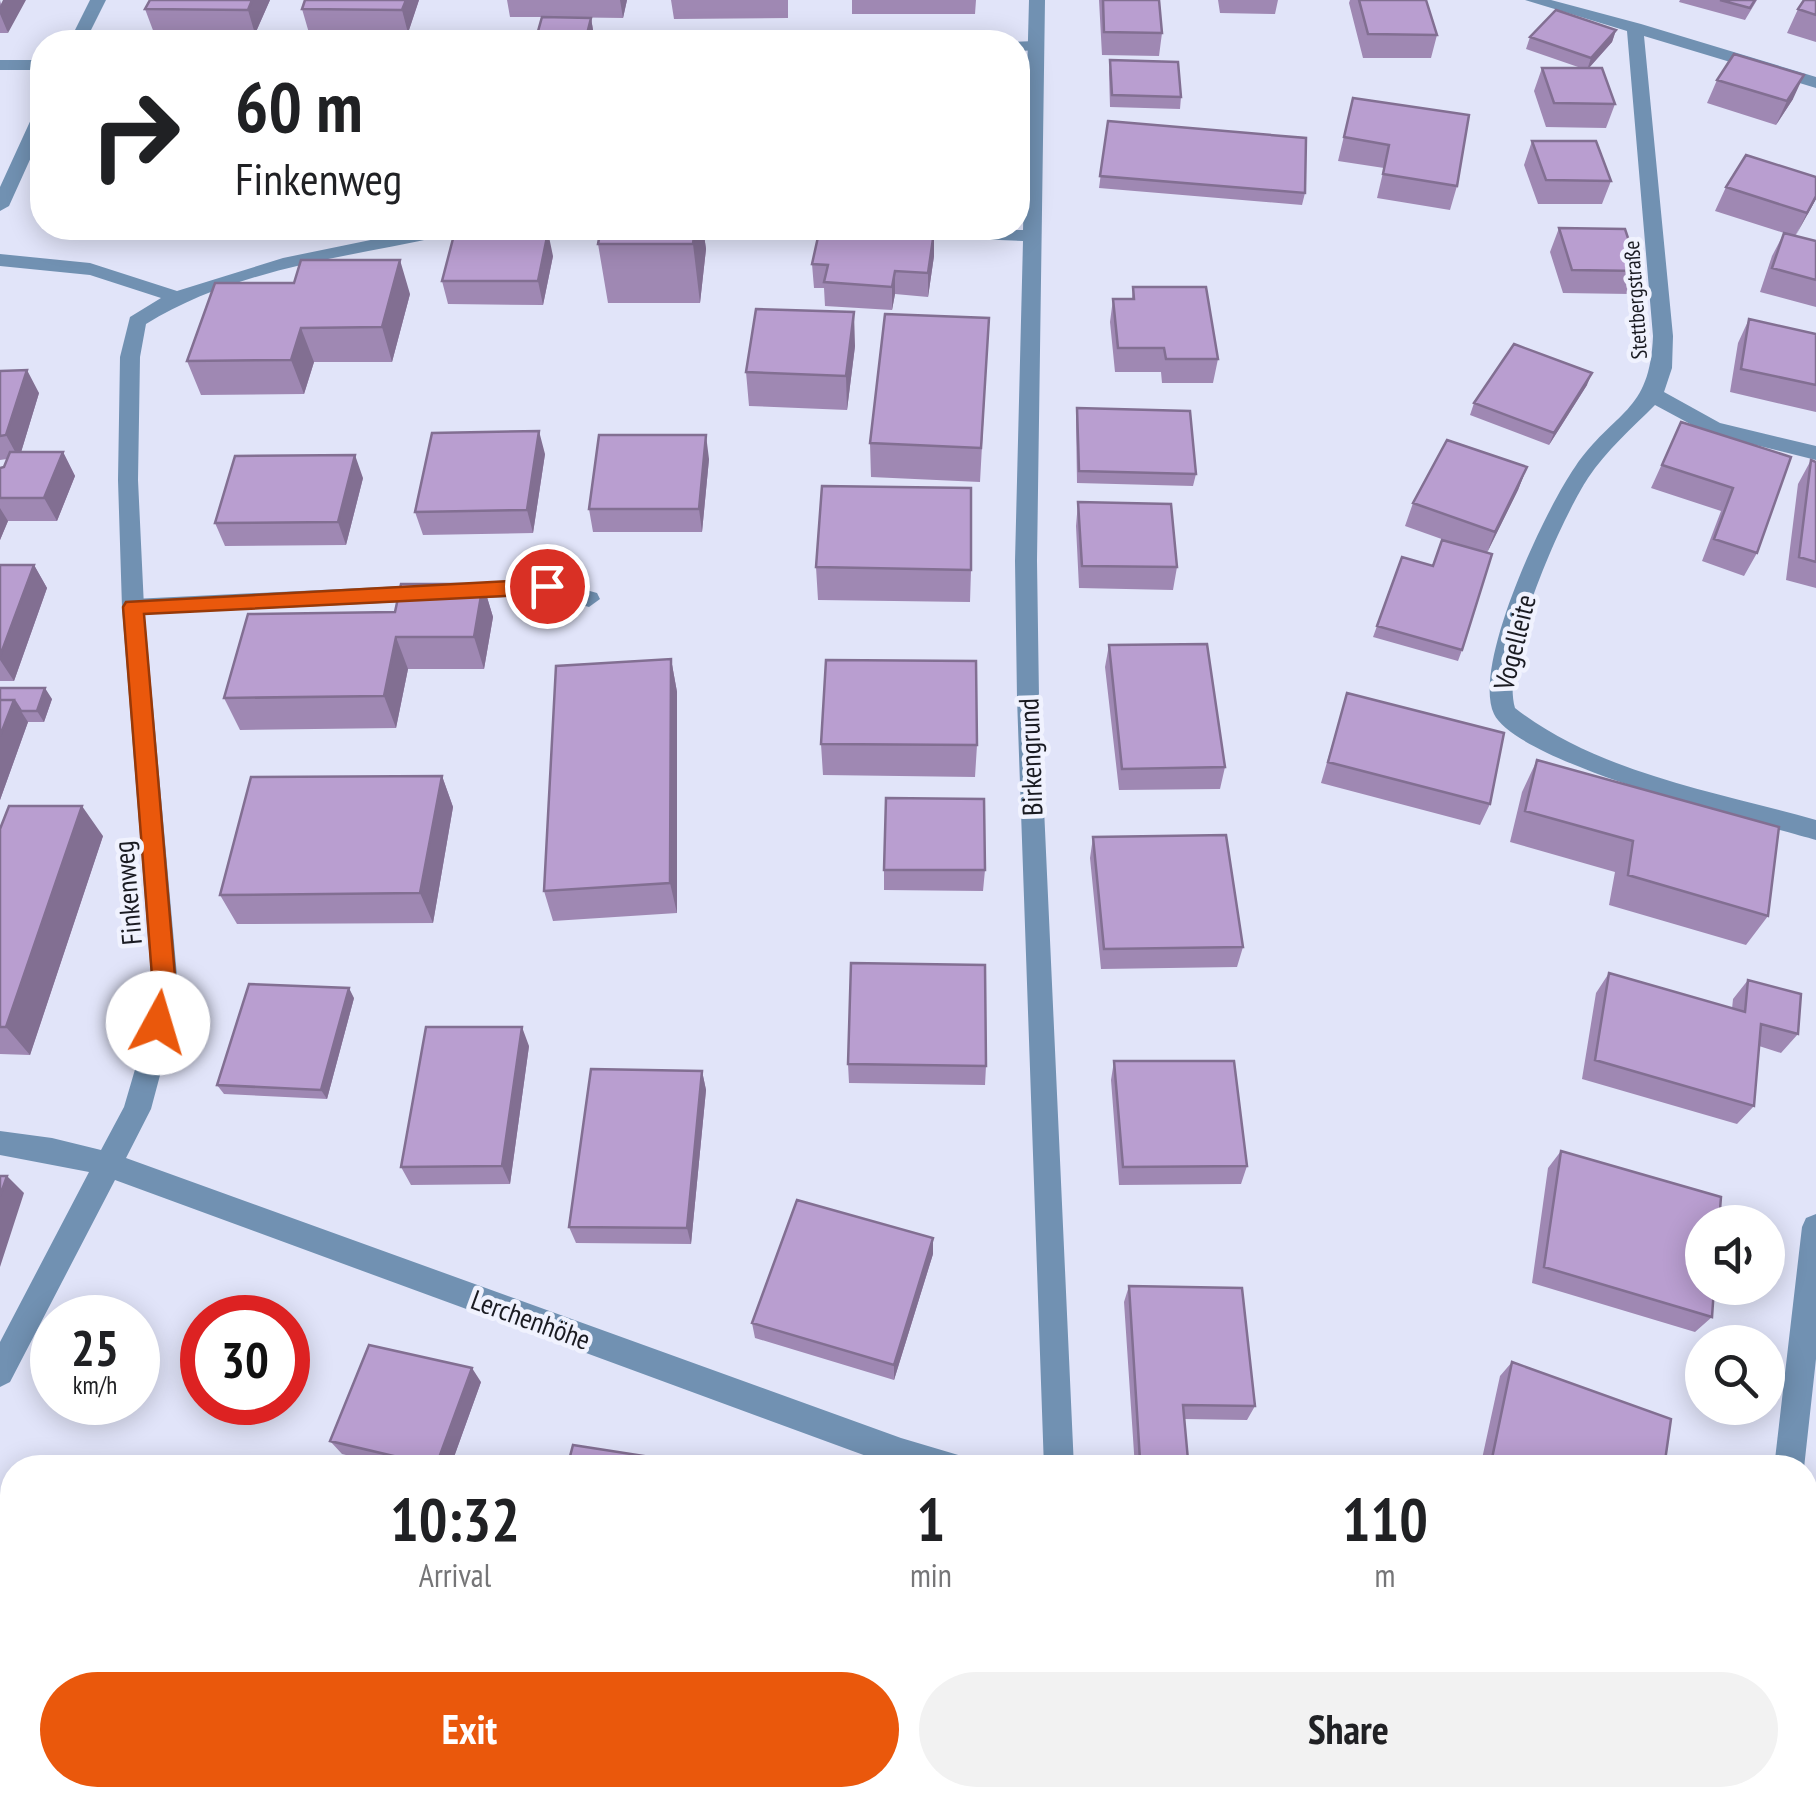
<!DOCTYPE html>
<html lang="en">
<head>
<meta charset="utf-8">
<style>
	:root { --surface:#fff; --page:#f2f2f2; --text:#202124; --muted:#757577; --accent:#ea580c }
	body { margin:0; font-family:"PT Sans Narrow",sans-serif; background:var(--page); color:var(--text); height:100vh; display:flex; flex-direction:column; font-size:38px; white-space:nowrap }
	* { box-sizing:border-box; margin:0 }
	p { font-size:32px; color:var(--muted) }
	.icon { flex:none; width:55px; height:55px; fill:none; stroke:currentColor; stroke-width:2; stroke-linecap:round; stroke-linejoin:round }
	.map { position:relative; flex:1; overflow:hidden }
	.details { position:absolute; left:0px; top:1455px; width:1818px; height:352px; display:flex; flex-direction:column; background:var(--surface); border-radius:40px 40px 0 0; box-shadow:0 5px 25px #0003 }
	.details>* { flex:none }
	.hud { position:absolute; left:30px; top:30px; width:1000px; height:210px; border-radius:40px; box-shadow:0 5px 25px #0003; background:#fff; color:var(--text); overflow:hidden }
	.fabs { position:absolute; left:1685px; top:1205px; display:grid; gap:20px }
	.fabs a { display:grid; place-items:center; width:100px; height:100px; border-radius:50%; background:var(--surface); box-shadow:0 5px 25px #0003; font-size:50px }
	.speed { position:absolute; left:30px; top:1295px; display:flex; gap:20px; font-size:50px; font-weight:700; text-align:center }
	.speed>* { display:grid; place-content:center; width:130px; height:130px; border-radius:50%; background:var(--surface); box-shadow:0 5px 25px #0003; line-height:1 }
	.speed small { font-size:25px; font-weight:400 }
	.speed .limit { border:15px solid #d22; background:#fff; color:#111 }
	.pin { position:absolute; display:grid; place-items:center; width:85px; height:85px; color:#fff; margin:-42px; border:5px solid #fff; border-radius:50%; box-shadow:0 2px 10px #0007 }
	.me { position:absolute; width:110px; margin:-55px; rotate:6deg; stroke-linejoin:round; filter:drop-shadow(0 0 8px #0008) }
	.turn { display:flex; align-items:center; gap:35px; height:210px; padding:0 40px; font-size:45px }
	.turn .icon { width:130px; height:130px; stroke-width:2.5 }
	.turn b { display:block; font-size:70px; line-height:85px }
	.eta { display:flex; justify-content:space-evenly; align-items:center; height:170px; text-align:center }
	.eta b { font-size:60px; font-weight:700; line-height:70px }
	.button { display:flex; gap:20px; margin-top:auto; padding:20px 40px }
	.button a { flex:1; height:115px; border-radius:60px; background:var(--accent); color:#fff; font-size:40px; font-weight:700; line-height:115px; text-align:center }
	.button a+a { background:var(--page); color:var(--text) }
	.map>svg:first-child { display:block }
</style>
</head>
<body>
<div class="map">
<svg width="1816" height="1806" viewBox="0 0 1816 1806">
	<rect width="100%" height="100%" fill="#e1e4f9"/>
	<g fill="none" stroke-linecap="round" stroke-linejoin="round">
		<path fill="#7191b2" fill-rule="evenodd" d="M1036 41 1042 42V50L1018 51V42H1012Z
			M0 60H42V70H0Z
			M547 579 597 593 600 599 589 607 547 595 133 615 122 607 133 599Z
			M1816 1214V1359L1804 1468H1774L1802 1227 1806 1218Z"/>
		<path fill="#7191b2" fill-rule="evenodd" d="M90 0H106L85 42H69Z
			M1029 0H1045L1037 561 1039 698 1074 1468H1044L1017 698 1015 561 1023 241 851 234 842 228 1023 230Z
			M1525 0H1551L1641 24 1816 77V88L1644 36 1673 336 1672 368 1664 392 1720 423 1816 446V460L1707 433 1655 405C1632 428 1606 451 1588 478 1559 523 1500 658 1515 708 1598 773 1717 792 1816 820V840C1757 823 1518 764 1494 714 1471 666 1545 510 1575 467 1614 410 1650 414 1653 336L1627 31Z
			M42 110V133L9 206 0 211V187L33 115Z
			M429 228H479L470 234 443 236C343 258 235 269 146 324L140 357 138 480 144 607 177 976 167 1049 151 1109 126 1158 901 1438 965 1457 969 1468H899L115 1180 10 1382 0 1387V1342L89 1172 0 1155V1131L52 1138 101 1150 124 1107 141 1049 151 976 122 607 118 480 120 357 130 317 161 298 90 275 0 266V254L90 263 177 291 283 258Z
			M1050 1795H1084V1806H1050Z"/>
	</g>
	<path fill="#9f88b3" d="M0 0 8 33H0Z
		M270 0 255 34 154 33 145 9Z
		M419 0 408 33H309L302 9Z
		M507 0H627L623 18 549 17 591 18 593 30 590 42H482H535L542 17H510Z
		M671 0H788V18L674 19Z
		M852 0H976L975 14H852Z
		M1099 0H1159L1162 33 1159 56 1102 55Z
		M1218 0H1278L1275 14 1220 13Z
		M1350 0H1426L1437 35 1431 58H1363L1349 3Z
		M1680 0H1757L1745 20 1679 2Z
		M1816 0V42L1787 33 1798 9Z
		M1616 30 1612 42 1589 68 1615 104 1606 128 1546 127 1534 91 1542 68H1581L1526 49 1530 37Z
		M1110 60 1181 97 1180 109 1110 107 1109 72Z
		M1717 80 1793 99 1776 125 1707 103Z
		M1353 98 1457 186 1450 210 1377 198 1384 168 1338 161Z
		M1108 121 1305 193 1302 205 1099 188Z
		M1532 141 1611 181 1602 204H1538L1524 165Z
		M1726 187 1816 199 1795 236 1816 241V307L1760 292 1772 256 1784 233 1715 211Z
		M203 228H256L255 231 204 232Z
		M601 228H703L706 249 700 303H608L598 244Z
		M1559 228 1639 271 1630 294 1563 293 1550 252Z
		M553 256 543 305 448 304 442 281Z
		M934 256 928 297 895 294 892 310 825 306 824 288H814L812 264Z
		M1133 287 1218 359 1213 383H1162L1161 372H1115L1110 322 1113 299H1132Z
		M410 294 392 362H314L304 394 201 395 187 361Z
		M989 318 980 482 871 477 870 443Z
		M1749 319 1816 334V412L1730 392 1738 343Z
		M855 346 847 410 749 406 746 372Z
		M0 371 39 393 21 452H63L75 476 57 521H8L0 540V468L4 467 7 459 0 460Z
		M1587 385 1549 445 1470 415 1474 403Z
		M1077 408 1196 474 1193 486 1077 483 1076 420Z
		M1681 422 1791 457 1757 553 1744 576 1702 561 1721 511 1651 488Z
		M545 454 533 533 423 535 415 512Z
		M709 459 702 532H593L589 509Z
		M1811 460 1816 462V588L1786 580 1798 484Z
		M1527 467 1518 490 1487 552 1462 650 1458 661 1373 637 1377 626 1433 566 1450 542 1405 526 1413 503Z
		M363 478 346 545 225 546 215 523Z
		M1078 502 1177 567 1173 590 1079 588 1076 526Z
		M0 565H34L47 588 14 681H0Z
		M816 567 971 570 970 602 818 600Z
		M483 584 493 617 484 669H408L396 728 240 730 224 698 395 612Z
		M1109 645 1225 767 1220 789 1119 790 1105 667Z
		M671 659 677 692V913L553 921 544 891Z
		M0 688 52 699 44 722H28L0 800Z
		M1347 693 1490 804 1480 825 1321 783Z
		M821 744 977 745 975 777 823 775Z
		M1537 760 1768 916 1746 945 1609 905 1615 872 1510 842 1522 792Z
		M442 776 453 807 433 923 237 924 220 895Z
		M0 829 103 836 30 1055 0 1054Z
		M1093 837 1243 947 1237 967 1101 969 1090 858Z
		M884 870H985L983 891 884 890Z
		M1609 973 1732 1009 1733 999 1748 980 1798 1034 1781 1053 1759 1046 1754 1106 1737 1124 1582 1079 1596 993Z
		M354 998 327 1099 224 1094 217 1085Z
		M529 1046 510 1184 411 1185 401 1167Z
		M1114 1061 1247 1166 1241 1184 1119 1185 1111 1080Z
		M848 1064 986 1066 985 1085 849 1083Z
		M702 1071 706 1090 691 1244 576 1243 569 1227Z
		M1561 1151 1712 1317 1695 1332 1532 1283 1548 1168Z
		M933 1254 894 1380 755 1338 752 1323Z
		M1129 1286 1255 1406 1247 1420 1184 1419 1188 1460 1184 1468H1135L1124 1302Z
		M1512 1362 1664 1468H1480L1500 1376Z
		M481 1382 450 1468H398L342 1454 330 1441Z
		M1478 1795H1805L1816 1806H1476Z"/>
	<path fill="#826f92" d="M3 0H26L8 33 0 14V6Z
		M252 0H270L255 34 248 10Z
		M406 0H419L408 33 402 10Z
		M620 0H627L623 18Z
		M591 18 593 30 590 42H585Z
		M1616 30 1612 42 1587 70 1591 58Z
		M1804 75 1793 99 1776 125 1787 101Z
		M1816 196V199L1795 237 1807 213Z
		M695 228H703L706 249 700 303 693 244Z
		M548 232 553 256 543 305 538 281Z
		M934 232V256L928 297V273Z
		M400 260 410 294 392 362 382 327Z
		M895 271V294L892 310V287Z
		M854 312 855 346 847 410 846 376Z
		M301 328 314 362 304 394 291 360Z
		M27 370 39 393 19 459 6 435Z
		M1592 373 1587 385 1549 445 1554 433Z
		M539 431 545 454 533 533 527 510Z
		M706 435 709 459 702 532 699 509Z
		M63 452 75 476 57 521 44 498Z
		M355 455 363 478 346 545 338 522Z
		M1527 467 1518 490 1486 555 1495 532Z
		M0 508 8 521 0 540Z
		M34 565 47 588 14 681 0 660V656Z
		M483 584 493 617 484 669 474 637Z
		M396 637 408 669 396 728 384 696Z
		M671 659 677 692V913L670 883Z
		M45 688 52 699 44 722 37 711Z
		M14 700 28 722 0 800V736Z
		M442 776 453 807 433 923 420 893Z
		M82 806 103 836 30 1055 6 1027Z
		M349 988 354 998 327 1099 321 1090Z
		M522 1027 529 1046 510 1184 502 1166Z
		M702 1071 706 1090 691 1244 687 1228Z
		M7 1176 24 1193 0 1267V1196Z
		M933 1238V1254L894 1380V1365Z
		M472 1368 481 1382 450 1468H437L436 1466Z
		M131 1795H152L148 1806H128Z
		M437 1795H443L441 1806H435Z"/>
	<path fill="#b99ed0" stroke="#826f92" stroke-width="2.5" d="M150 0H252L248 10 145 9Z
		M305 0H406L402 10 302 9Z
		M1103 0H1159L1162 33 1104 32Z
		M1359 0H1426L1437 35 1368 34Z
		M1720 0H1755L1750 8Z
		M1804 0H1816V15L1798 9Z
		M1556 10 1616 30 1591 58 1530 37Z
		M542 17 591 18 585 42H535Z
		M880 37H999L1000 42H880Z
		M483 41 556 42H482Z
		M1734 54 1804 75 1787 101 1717 80Z
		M1110 60 1178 62 1181 97 1112 95Z
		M1542 68H1602L1615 104 1554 103Z
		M1353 98 1469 115 1457 186 1383 174 1389 145 1344 137Z
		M1108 121 1306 138 1305 193 1100 176Z
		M1532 141H1596L1611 181 1546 180Z
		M1746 155 1816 177V196L1807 213 1726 187Z
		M601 228H695L693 244H598Z
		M820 228H854L934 232 928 273 895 271 892 287 824 282 828 265 812 264Z
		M1559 228 1625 229 1639 271 1572 270Z
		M455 231 548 232 538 281H442Z
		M1784 233 1816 241V280L1772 268Z
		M301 260H400L382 327 301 328 291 360 187 361 215 283H294Z
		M1133 287H1206L1218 359H1166L1164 348H1118L1113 299H1134Z
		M756 309 854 312 846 376 746 372Z
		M885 314 989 318 981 448 870 443Z
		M1749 319 1816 334V385L1741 369Z
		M1514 344 1592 373 1554 433 1474 403Z
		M27 370 6 435 0 436V371Z
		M1077 408 1190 411 1196 474 1079 471Z
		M1681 422 1791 457 1757 553 1714 539 1733 488 1662 465Z
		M539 431 527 510 415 512 432 433Z
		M599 435H706L699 509H589Z
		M1447 440 1527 467 1495 532 1413 503Z
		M10 452H63L44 498H0V468L4 467Z
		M355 455 338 522 215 523 235 456Z
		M1811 460 1816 462V562L1799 557Z
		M822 486 971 488V570L816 567Z
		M1078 502 1171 504 1177 567 1082 566Z
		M1442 540 1492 554 1462 650 1377 626 1402 557 1433 566Z
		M0 565H34L0 656Z
		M401 584H483L474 637H396L384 696 224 698 248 614 395 612Z
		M1207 644 1225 767 1122 769 1109 645Z
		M671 659 670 883 544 891 556 666Z
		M826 660 976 661 977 745 821 744Z
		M0 688H45L37 711H21L14 700H0Z
		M1347 693 1504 733 1490 804 1328 762Z
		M0 700H14L0 736Z
		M1537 760 1779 827 1768 916 1628 875 1633 841 1525 811Z
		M442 776 420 893 220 895 251 777Z
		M886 798 984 799 985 870H884Z
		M9 806H82L6 1027H0V829Z
		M1226 835 1243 947 1104 949 1093 837Z
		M851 963 985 965 986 1066 848 1064Z
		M1609 973 1745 1012 1748 980 1801 994 1798 1034 1761 1024 1754 1106 1595 1060Z
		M249 984 349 988 321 1090 217 1085Z
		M426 1027H522L502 1166 401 1167Z
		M1114 1061H1234L1247 1166 1123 1167Z
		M591 1069 702 1071 687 1228 569 1227Z
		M1561 1151 1721 1197 1719 1222H1702V1288H1714L1712 1317 1544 1267Z
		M0 1176H7L0 1196Z
		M797 1200 933 1238 894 1365 752 1323Z
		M1129 1286 1242 1288 1255 1406 1183 1405 1188 1460H1140Z
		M369 1345 472 1368 436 1466 330 1441Z
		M1512 1362 1671 1419 1664 1468H1490Z
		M573 1445 721 1468H567Z
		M0 1677 12 1679V1795H131L128 1806H0Z
		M1805 1781 1816 1785V1806H1489L1491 1795H1805Z
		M236 1795H437L435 1806H233Z"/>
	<path fill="#ea580c" stroke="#983908" stroke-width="2.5" d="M547 579 557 586 547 594 144 614 175 976 166 1031 158 1034 150 1031 146 1023 152 976 123 607 126 602Z"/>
	<g text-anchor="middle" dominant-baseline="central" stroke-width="9" stroke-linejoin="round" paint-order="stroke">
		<g font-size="22" fill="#1a1b22" stroke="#f0f2fe">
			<text transform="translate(1635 300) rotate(-94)">Stettbergstraße</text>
		</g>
		<g font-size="28" fill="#1a1b22" stroke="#f0f2fe">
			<text transform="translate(1514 642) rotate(-76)">Vogelleite</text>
			<text transform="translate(1030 757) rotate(-92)">Birkengrund</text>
			<text transform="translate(127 893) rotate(-95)">Finkenweg</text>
			<text transform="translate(531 1319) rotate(20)">Lerchenhöhe</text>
		</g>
	</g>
</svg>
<div class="fabs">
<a><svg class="icon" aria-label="sound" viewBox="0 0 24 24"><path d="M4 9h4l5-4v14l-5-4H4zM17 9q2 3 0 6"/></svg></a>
<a><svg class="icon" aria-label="search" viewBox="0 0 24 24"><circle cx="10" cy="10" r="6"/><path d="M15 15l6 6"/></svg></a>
</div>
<div class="speed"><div>25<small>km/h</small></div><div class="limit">30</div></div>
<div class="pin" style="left:547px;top:586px;background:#d93025"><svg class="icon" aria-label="arrive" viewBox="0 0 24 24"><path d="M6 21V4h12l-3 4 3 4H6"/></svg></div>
<svg class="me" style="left:158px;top:1023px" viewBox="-20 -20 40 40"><circle r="19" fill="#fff"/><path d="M0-13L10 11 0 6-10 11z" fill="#ea580c"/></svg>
<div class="hud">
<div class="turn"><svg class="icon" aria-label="right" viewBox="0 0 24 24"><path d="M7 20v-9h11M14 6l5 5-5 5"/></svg><div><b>60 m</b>Finkenweg</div></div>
</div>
<section class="details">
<div class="eta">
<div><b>10:32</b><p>Arrival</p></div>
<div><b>1</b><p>min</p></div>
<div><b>110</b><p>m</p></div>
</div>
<div class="button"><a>Exit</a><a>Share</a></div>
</section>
</div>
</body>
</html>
